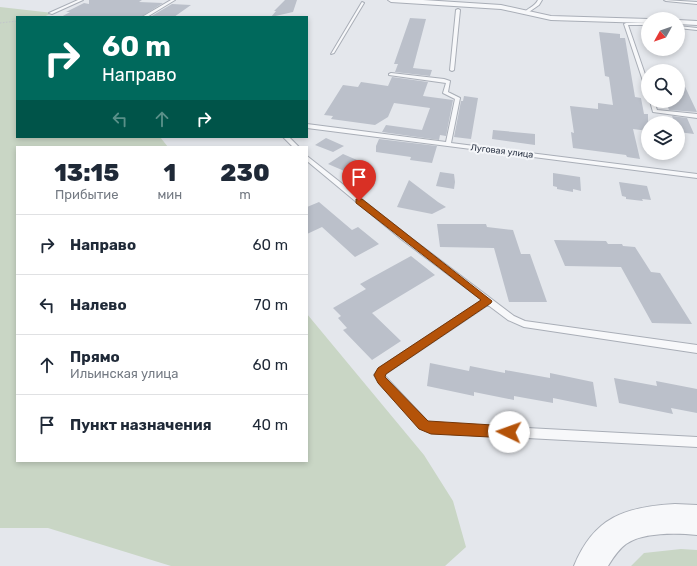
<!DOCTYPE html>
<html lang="ru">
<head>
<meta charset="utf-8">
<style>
	:root { --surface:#fff; --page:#f2f2f3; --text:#1f2937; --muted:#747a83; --line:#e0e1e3 }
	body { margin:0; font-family:Rubik,sans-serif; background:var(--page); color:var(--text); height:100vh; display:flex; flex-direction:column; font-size:15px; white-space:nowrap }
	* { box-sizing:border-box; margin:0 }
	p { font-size:13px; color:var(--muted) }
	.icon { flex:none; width:22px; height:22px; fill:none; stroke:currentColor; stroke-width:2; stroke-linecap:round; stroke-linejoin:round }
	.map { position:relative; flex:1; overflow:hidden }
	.drawer { position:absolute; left:16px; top:146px; width:292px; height:316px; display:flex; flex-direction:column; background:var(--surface); border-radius:0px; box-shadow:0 2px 6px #0003 }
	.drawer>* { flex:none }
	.banner { position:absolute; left:16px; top:16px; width:292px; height:122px; border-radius:0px; box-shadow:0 2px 6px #0003; background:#00695c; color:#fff; overflow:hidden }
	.needle { width:26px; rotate:230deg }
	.controls { position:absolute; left:641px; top:12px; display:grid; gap:8px }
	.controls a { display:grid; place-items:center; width:44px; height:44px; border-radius:50%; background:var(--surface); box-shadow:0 2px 6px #0003; font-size:20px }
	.pin { position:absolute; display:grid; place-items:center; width:34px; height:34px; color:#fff; margin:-41px -17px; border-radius:50% 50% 50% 0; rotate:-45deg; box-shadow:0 0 4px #0007 }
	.pin .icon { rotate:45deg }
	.me { position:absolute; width:44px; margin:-22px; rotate:273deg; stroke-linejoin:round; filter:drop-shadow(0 0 3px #0008) }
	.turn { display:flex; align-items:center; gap:14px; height:84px; padding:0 20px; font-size:18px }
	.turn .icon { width:52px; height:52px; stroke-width:2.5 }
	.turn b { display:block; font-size:28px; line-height:34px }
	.lanes { display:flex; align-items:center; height:38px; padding:0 20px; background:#0003; justify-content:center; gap:20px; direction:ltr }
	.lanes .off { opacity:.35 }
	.eta { display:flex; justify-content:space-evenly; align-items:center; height:68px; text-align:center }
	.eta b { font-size:24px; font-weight:800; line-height:28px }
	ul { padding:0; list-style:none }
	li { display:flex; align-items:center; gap:12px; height:60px; padding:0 20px; border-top:1px solid var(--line) }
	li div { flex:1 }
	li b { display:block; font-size:15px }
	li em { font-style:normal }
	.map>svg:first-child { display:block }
</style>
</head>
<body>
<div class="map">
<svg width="697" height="566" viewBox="0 0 697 566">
	<rect width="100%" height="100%" fill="#e4e7ec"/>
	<path fill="#c9d6c5" d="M0 7 53 13 43 17H17V137H160L168 147H17V461H307V314L424 455 453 501 466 547 445 566H171L48 528H0Z
		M681 549 697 550V566H631L644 553Z"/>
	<path fill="#bbc0ca" d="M89 0H142L139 2 163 3 141 17H61L70 12H66L84 3 89 4Z
		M285 0H297L293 12 271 17 276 11H274Z
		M172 4 191 5 174 17H150Z
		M410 18 426 19 413 68 432 70 430 76 395 72 398 64H394Z
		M599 32 620 34V38H625L635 97 641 98 644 114H648V131L633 129 640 159 627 157 626 155 573 148 571 132 574 133 570 106 598 109V103L613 105 609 77 605 76Z
		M678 72 697 112 669 110 666 101H678Z
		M392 77 428 82 423 96 453 100 446 136 440 135 439 140 382 132 386 125 422 130 430 108 394 103 388 117 375 125 331 119 333 116 324 115 343 85 358 87 361 82 388 86Z
		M464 96 478 98 471 139 454 137 461 101H463Z
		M672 116 687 118 694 134 678 132V123H675Z
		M493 130 535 134V145L492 139Z
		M326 138 344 146 333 152 315 145Z
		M379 139 437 146 432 163 410 160 411 157 376 152V146Z
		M343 154 364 163 349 173 328 164Z
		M440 172 454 174 455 182 454 189 436 186Z
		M553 173 580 177 581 191 573 189V192L557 189V187L553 186Z
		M409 180 438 202 446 207 432 214 397 207Z
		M619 182 647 186 651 200 642 199 643 201 626 199V197L622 196Z
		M319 202 352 230 358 227 379 244 355 257 322 227 307 234V207Z
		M437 224H486L487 227 513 230 521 254H530L547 302H509L494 248 440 247Z
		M554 240 606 241 608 244H622L623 246 635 247 651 272 660 273 692 324 652 323 621 267 565 266Z
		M411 256 435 275 372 313 401 341 372 360 343 330 347 328 338 318 341 316 333 308 366 289 360 284Z
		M430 363 469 371 470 366 505 373V370L550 378V373L593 382 597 407 553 398V403L514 396V400L474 392V396L427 386Z
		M614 378 657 386 656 381 697 389V413L671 408 673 414 619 403Z"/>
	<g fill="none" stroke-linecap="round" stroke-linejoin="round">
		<g stroke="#a9aeb7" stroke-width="2">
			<path id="service" d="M78 0H83L52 14 49 13Z
				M171 0H175L147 17H142Z
				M538 0H542L539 5 526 14H524C526 8 535 7 538 0Z
				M664 0 697 2V4L666 1Z
				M362 2 364 3 334 53 331 54Z
				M458 9 460 10 454 70 452 71 450 70 456 10Z
				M626 23H648V25H628L648 83V91L646 90 624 24Z
				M678 26 697 28V30L678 28Z
				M391 73 444 79 450 81 448 92 460 98 451 143 697 174V178L307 128V124L446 142 455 99 443 93 446 83 389 75V74Z
				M650 101H654L657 110 697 114V118L653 112Z
				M283 137H289L299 147H293Z
				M307 156 407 235 514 316 525 321 697 345V353L524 327 508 320 488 305 384 375 428 422 431 423 697 437V447L431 433 420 428 379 383 374 375 379 368 482 300 401 239 307 161Z"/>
		</g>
		<g stroke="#a9aeb7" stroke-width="2">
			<path id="minor" d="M388 0H423L501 5 551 16 649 19 648 23 551 20 501 9 391 2Z
				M678 20 697 21V25L678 24Z"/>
		</g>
		<g stroke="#a9aeb7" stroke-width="2">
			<path id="tertiary" d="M675 504 697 505V535C677 533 643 532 626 544 618 550 613 558 608 566H574C594 517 625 507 675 504Z"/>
		</g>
		<path stroke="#c2c5cb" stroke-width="1" stroke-dasharray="1.5 1.5" stroke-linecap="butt" d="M37 17 43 16
			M0 23 17 21"/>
		<use href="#service" fill="#f7f8fa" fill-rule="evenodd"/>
		<use href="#minor" fill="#f7f8fa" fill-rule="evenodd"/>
		<use href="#tertiary" fill="#f7f8fa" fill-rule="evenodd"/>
	</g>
	<path fill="#b45309" stroke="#753606" d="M356 199H362L492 301 491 303 386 374 385 377 428 421 509 426 513 428 515 432 513 436 509 438 431 434 419 429 378 383 374 375 378 368 481 300 356 203Z"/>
	<g text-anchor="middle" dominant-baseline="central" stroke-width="4" stroke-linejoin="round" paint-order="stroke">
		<g font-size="9" fill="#2b3445" stroke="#f4f6f9">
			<text transform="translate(502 151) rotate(7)">Луговая улица</text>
		</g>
	</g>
</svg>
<div class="controls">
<a><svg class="needle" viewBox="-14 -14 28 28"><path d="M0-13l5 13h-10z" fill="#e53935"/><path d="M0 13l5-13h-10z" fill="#747a83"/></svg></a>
<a><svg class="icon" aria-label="search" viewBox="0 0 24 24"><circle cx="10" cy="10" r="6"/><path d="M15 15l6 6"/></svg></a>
<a><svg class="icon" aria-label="layers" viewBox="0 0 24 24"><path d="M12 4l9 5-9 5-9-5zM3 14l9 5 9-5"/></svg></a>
</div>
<div class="pin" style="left:359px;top:201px;background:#d93025"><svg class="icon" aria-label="arrive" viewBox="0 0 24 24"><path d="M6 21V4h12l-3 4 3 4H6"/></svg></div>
<svg class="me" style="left:509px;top:432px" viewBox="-20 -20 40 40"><circle r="19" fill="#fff"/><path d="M0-13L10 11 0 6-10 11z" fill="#b45309"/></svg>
<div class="banner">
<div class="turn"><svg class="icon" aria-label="right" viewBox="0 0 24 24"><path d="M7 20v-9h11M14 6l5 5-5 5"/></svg><div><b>60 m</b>Направо</div></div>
<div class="lanes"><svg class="icon off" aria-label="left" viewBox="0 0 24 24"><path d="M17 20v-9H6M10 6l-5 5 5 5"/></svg><svg class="icon off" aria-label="ahead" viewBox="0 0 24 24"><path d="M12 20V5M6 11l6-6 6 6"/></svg><svg class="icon" aria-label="right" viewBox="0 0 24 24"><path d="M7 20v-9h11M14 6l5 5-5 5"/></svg></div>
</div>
<section class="drawer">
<div class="eta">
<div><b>13:15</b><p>Прибытие</p></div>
<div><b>1</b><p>мин</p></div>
<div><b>230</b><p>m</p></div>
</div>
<ul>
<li><svg class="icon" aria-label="right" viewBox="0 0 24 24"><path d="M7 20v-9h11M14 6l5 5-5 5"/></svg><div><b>Направо</b></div><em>60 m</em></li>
<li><svg class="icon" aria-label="left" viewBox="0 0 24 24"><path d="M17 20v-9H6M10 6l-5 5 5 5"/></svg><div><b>Налево</b></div><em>70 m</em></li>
<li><svg class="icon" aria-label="ahead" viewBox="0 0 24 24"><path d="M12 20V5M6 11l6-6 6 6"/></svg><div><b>Прямо</b><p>Ильинская улица</p></div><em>60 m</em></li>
<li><svg class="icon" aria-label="arrive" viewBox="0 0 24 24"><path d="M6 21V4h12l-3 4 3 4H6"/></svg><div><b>Пункт назначения</b></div><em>40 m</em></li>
</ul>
</section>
</div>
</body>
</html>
